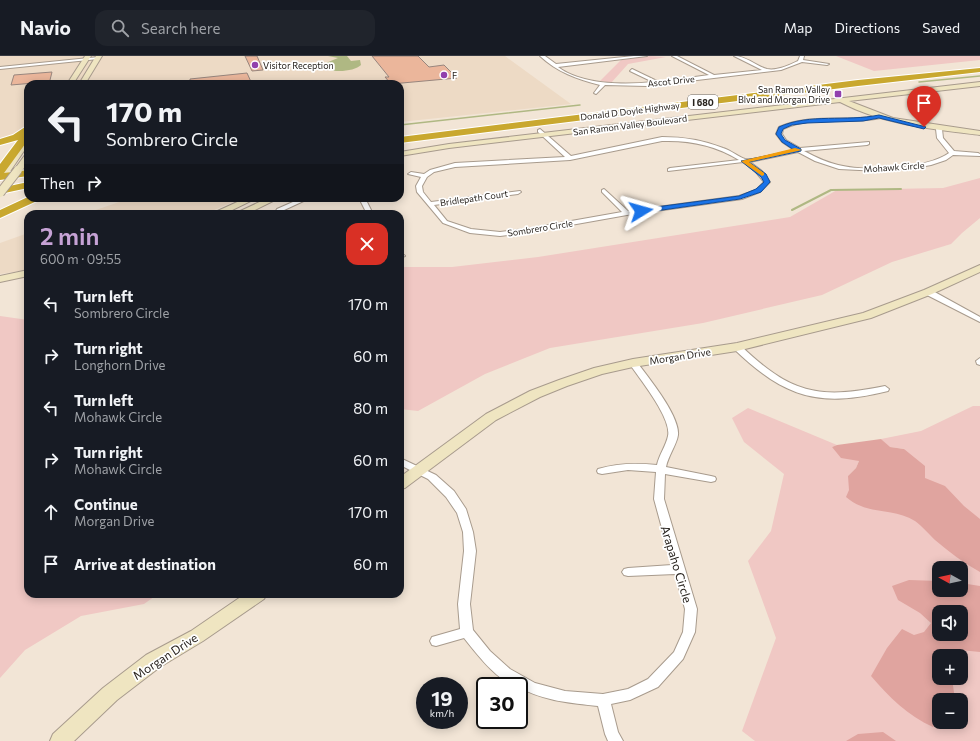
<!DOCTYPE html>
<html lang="en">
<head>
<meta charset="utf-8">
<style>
	:root { --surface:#171b24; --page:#20242c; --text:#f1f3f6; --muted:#9ea1a6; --line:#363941; --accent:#c6a2d5 }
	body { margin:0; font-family:Commissioner,sans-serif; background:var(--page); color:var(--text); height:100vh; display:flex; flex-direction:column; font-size:15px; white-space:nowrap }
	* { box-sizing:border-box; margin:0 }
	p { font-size:13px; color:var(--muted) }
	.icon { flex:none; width:22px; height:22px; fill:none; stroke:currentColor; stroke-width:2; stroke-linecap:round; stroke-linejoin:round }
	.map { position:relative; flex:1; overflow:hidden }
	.drawer { position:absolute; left:24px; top:154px; width:380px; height:388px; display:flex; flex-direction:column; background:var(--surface); border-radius:12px; box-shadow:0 2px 10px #0003 }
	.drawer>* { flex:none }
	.banner { position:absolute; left:24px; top:24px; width:380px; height:122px; border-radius:12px; box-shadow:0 2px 10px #0003; background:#171b24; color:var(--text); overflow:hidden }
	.needle { width:26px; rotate:278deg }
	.buttons { position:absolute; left:932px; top:505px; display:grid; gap:8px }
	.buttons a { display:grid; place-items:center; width:36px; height:36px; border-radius:8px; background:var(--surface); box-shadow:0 2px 10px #0003; font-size:20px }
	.speed { position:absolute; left:416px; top:621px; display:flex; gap:8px; font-size:20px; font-weight:700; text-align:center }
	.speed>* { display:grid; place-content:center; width:52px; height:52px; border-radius:50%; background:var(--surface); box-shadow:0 2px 10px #0003; line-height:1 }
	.speed small { font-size:10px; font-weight:400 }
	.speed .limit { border:2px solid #111; border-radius:6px; background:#fff; color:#111 }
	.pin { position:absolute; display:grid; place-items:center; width:34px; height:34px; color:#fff; margin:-41px -17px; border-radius:50% 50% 50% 0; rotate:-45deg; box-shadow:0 0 4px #0007 }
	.pin .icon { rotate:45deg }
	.me { position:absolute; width:44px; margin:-22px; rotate:82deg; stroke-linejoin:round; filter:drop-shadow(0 0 3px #0008) }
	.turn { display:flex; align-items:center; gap:14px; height:84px; padding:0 16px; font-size:18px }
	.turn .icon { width:52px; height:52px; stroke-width:2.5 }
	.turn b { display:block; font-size:28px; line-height:34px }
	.then { display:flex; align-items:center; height:38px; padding:0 16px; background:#0003; gap:8px; font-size:15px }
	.round { display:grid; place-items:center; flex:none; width:42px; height:42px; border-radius:12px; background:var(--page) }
	.head { display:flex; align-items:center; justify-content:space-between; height:68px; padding:0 16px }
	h1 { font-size:24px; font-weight:600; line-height:30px; color:var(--accent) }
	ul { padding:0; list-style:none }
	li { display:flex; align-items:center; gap:12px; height:52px; padding:0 16px }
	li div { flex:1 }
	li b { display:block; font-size:15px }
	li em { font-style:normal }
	header { display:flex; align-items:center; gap:24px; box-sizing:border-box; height:56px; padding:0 20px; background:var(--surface); border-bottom:1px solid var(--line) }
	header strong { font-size:19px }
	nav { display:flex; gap:22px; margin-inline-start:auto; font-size:14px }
	.search { width:280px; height:36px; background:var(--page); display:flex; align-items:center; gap:10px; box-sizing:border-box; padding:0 14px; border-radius:12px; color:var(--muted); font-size:15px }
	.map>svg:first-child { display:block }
</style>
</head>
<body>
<header>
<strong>Navio</strong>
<div class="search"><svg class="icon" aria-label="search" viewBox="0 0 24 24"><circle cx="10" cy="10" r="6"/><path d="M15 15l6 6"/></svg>Search here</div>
<nav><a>Map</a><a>Directions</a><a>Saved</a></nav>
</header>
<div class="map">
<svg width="980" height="685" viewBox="0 0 980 685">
	<rect width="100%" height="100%" fill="#f2e5d6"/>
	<path fill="#eddac5" d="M0 0H505L571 48 400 66V28H28V77L14 78 0 83Z
		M131 142H242L205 158H84Z
		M28 177V214L0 218V187Z"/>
	<path fill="#f0c8c4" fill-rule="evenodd" d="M649 0 666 1 628 8 611 27 600 25 621 4Z
		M836 0H980V4L874 15Z
		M980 122V162L962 177 951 188 892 206 822 239 703 267 550 292 485 318 418 355 400 353V211H452L538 201 790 161 837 134 943 132Z
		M0 260 28 264V538H158L144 548 81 560 25 594 0 622Z
		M973 350H980V685H755L742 675 776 582 748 505 771 475 784 418 744 386 732 362 748 352 837 389 832 391 859 405 856 412 848 420 905 393 889 391 881 383 921 375ZM939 512H961V534H939ZM939 556H961V578H939ZM939 600H961V622H939ZM939 644H961V666H939Z"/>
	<path fill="#e0a49f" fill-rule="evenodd" d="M881 383 890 391 904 393 925 410V422L945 430 964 450 980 463V516C964 507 949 496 935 484 929 478 922 470 915 465 892 451 868 460 846 441L849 434 848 420 856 412 859 405 841 402 832 391 837 389Z
		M909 524 939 525V534H961V527L980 530V596L950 593V600H939V622H952L955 644H939V666L933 671C908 660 889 641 871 620L887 592 902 573 914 579 924 576 931 567 920 557 898 544 892 530ZM939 556H961V578H939Z
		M883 676 896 685H846L858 678Z"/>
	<path fill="#afb883" d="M328 0H347L351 5 360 4 361 9C354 16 328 18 321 9L338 2Z"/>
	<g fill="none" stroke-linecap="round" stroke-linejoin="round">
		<path stroke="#afb883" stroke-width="1.5" d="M919 26 980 20
			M400 69 580 49"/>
		<path stroke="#afb883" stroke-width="2" d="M792 154 831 134 901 133"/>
	</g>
	<path fill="#ebb69b" stroke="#98867e" d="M245 0H257L263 14 252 15Z
		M372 0H418L429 11 444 9 457 22 391 28 385 21H389Z
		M52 16 49 28H33L34 27 11 29 14 19Z
		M247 17 252 28H190V23Z"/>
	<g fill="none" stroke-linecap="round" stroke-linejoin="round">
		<g stroke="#a89b8d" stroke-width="2">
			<path id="street" d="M540 0H545L556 8 634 0H647L558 11C582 29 625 29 653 26L630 15 632 13 659 26 709 19 672 0H677L714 19 762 14 734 0C746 0 756 10 767 13 777 15 789 9 798 5L800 0H804L803 4 829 8 827 9 802 6 781 14 647 30 605 29 596 38 594 37 600 29C577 23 557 16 540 0Z
				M99 1 98 3 0 13V11Z
				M879 60H881V62C848 69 814 59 783 73L782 78 786 84 800 92 869 86V88L867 89 804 95C815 101 826 106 838 109 866 116 926 113 949 97L937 82 936 73 939 71 942 73 943 82 954 95 978 97 980 98V100L953 99 946 104 931 109 915 112 880 115 839 113 815 105 798 96 750 106 762 115 770 126 760 136 742 143 627 159 526 177 500 180 470 177 443 167 417 136 416 130 421 121 408 118 411 116 424 118 430 114 455 107 565 101 538 76V74L540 73 571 100 662 81C683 81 703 84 723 92 730 94 739 101 745 103 753 105 784 96 794 94L782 86 776 78 779 71C811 57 846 66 879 60ZM662 85C690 84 715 89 739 104L670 112 668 113V115L743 106 755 115 764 126 756 134 739 140 628 155 604 133 602 134V136L622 156 526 173 500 176 471 173 447 165 434 149 518 138 521 136 520 135 431 146 423 136 422 130 427 121 434 116 455 111 570 104Z
				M302 142H310L282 155 280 158H274L277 153Z
				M359 142H365L373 158H367Z
				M400 198 404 199 405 200 400 202Z
				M925 234H931L980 261V266L925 238Z
				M734 289H740C790 337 817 344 885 330L889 333 888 335C819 352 785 342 734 293L733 291Z
				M980 302V309L977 308 976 305Z
				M633 304 636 305C648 321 680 360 678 379 677 388 668 400 666 411L711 420 715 421 716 423 715 425 711 426 665 418 664 443 697 553 695 576 683 603 658 631 630 644 611 648 618 676 623 685H608L605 678 598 650C571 647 543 645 519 631V630C499 628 476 597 464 582L436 590 432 589 430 585 432 581 460 573 458 548 464 495 463 476 457 457 446 441 428 423 400 409V402L436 419 454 435 466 453 473 476 476 495 470 548 473 574 490 595 510 613 535 627 565 635 603 638 628 633 648 623 674 596 683 576 685 553 675 518 628 520 624 519 622 516 624 513 628 512 672 509 654 443 656 416 628 414 602 418 598 417 597 415 598 413C618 407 637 407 657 409 659 399 666 390 668 380 672 362 639 322 629 307Z"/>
		</g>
		<g stroke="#a89b8d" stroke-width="2">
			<path id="secondary" d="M85 0H91L73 28H67Z
				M96 0H102L85 28H79Z
				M980 26V30L849 45 893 62 980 75V79C932 73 884 69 840 46L449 92 400 100V96L449 88Z
				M25 82H28V89L9 117H3L2 115Z
				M25 99H28V106L21 116H15L14 114Z
				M246 142H257L224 158H211Z
				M268 142H279L247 158H234Z
				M980 209V216L932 238 871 262 737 295 633 311 602 318 567 330 540 341 496 364 405 432 400 433V421L486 358 530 335 559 324 594 312 633 303 737 287 863 257 924 234Z
				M28 214V220L0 226V220Z
				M245 538H267L264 543 203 585 160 611 117 644 74 685H50L53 678 103 632 146 599 191 575Z"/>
		</g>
		<g stroke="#fff" stroke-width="2">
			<path id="highway" d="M980 12V16L858 30 400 87V81L858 24Z
				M28 69V84L4 117 28 114V120L0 124V108L18 84 0 89V83L13 79Z
				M28 126V132L0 138V132Z
				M28 141 41 142 39 144 0 162V154Z"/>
		</g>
		<use href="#street" fill="#fff" fill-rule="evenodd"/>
		<use href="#secondary" fill="#efe5c1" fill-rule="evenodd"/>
		<use href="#highway" fill="#c9a82f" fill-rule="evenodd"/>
		<g stroke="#a89b8d" stroke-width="10" stroke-linecap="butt">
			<path id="secondary-bridge" d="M0 137 18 114"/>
		</g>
		<use href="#secondary-bridge" stroke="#efe5c1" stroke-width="8"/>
	</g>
	<path fill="#1a73e8" stroke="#114b97" d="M879 59 926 71 924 73 879 62 863 65 807 67 792 69 783 73 781 78 785 84 801 93V95L749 106 766 118 770 126 761 136 740 143 641 157 637 155 641 153 739 140 756 133 764 126 761 121 741 105 794 94 782 86 776 78 779 71C810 57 846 66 879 59Z"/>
	<path fill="#f59e0b" d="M795 92 802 94 749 106 764 117V119L762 120 741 105Z"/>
	<g fill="#913fad" stroke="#fff" stroke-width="1.5">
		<circle cx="255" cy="9" r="4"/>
		<circle cx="444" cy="19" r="4"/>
		<rect x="834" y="34" width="8" height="8" rx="2"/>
	</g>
	<g text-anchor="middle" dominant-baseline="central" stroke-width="3.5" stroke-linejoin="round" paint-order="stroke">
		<g font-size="9" fill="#28231e" stroke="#fff" text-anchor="start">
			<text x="263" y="9">Visitor Reception</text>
			<text x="452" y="19">F</text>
			<text x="830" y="33" text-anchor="end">San Ramon Valley<tspan x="830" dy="10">Blvd and Morgan Drive</tspan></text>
		</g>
		<g font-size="9" fill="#28231e" stroke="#fff">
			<text transform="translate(671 25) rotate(-6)">Ascot Drive</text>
			<text transform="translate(630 55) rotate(-7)">Donald D Doyle Highway</text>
			<text transform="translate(630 69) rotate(-7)">San Ramon Valley Boulevard</text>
			<text transform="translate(894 111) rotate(-4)">Mohawk Circle</text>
			<text transform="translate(474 142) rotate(-8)">Bridlepath Court</text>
			<text transform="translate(540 172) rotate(-9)">Sombrero Circle</text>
		</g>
		<rect fill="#fff" stroke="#686562" stroke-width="1" x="688" y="39" width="30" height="14" rx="3"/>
		<g font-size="9" font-weight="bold" fill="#28231e">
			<text x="703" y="46">I 680</text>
		</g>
		<g font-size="10" fill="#28231e" stroke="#fff">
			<text transform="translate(680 300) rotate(-9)">Morgan Drive</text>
		</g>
		<g font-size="12" fill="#28231e" stroke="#fff">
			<text transform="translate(677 508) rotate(73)">Arapaho Circle</text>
			<text transform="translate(165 600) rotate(-33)">Morgan Drive</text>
		</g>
	</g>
</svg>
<div class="buttons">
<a><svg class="needle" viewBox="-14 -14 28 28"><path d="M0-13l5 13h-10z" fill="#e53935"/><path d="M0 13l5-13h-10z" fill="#9ea1a6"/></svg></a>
<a><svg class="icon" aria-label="sound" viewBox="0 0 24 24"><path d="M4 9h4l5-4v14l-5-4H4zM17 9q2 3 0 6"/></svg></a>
<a>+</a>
<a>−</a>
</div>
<div class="speed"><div>19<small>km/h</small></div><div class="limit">30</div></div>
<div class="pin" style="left:924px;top:71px;background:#d93025"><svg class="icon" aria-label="arrive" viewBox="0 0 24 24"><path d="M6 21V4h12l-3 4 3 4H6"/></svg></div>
<svg class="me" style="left:641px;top:155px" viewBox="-20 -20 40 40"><path d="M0-17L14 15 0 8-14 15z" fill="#1a73e8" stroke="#fff" stroke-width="4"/></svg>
<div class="banner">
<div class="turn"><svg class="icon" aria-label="left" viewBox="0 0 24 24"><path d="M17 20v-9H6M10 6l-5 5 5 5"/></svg><div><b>170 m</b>Sombrero Circle</div></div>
<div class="then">Then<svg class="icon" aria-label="right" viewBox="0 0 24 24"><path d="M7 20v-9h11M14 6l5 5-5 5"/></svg></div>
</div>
<section class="drawer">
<div class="head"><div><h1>2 min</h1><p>600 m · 09:55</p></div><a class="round" style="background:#d93025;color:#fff"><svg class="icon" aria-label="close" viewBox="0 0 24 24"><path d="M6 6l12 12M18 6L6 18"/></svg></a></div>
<ul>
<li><svg class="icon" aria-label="left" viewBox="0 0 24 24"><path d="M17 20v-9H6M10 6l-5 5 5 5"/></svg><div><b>Turn left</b><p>Sombrero Circle</p></div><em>170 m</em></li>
<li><svg class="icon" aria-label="right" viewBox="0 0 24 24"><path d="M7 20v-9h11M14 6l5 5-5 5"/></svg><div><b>Turn right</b><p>Longhorn Drive</p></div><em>60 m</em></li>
<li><svg class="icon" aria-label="left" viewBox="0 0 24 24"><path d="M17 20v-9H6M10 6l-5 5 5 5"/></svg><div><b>Turn left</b><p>Mohawk Circle</p></div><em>80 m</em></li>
<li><svg class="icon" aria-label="right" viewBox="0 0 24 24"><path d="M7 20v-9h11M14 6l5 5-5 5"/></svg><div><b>Turn right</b><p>Mohawk Circle</p></div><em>60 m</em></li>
<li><svg class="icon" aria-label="ahead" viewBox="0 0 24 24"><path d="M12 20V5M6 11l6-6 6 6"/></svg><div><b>Continue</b><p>Morgan Drive</p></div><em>170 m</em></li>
<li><svg class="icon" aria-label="arrive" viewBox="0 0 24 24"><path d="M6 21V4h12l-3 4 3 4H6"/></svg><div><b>Arrive at destination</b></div><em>60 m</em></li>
</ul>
</section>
</div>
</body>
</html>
